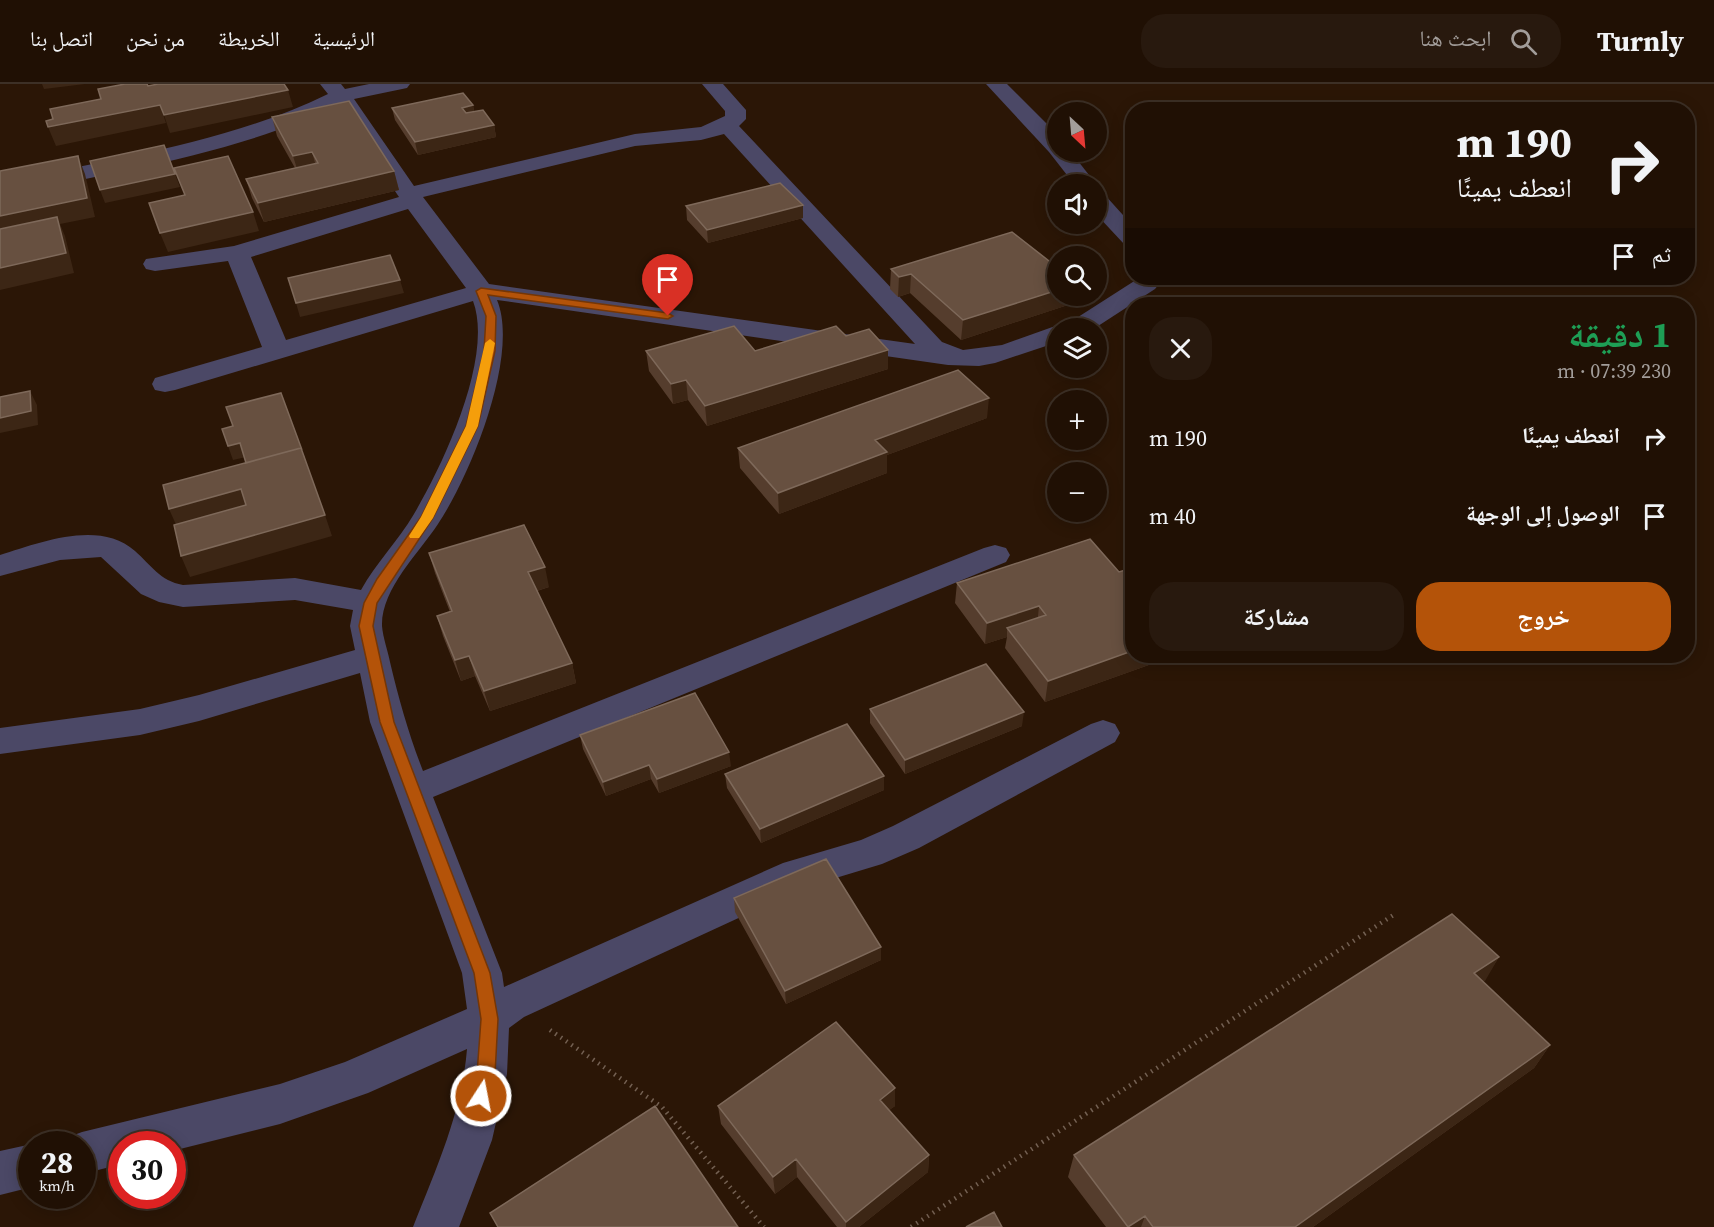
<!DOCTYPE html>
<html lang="ar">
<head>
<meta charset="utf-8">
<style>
	:root { --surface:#201004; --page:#28190e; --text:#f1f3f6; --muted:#a29d9a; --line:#3d3026; --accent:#b45309 }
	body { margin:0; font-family:"Source Serif 4","Noto Naskh Arabic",serif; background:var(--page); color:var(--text); direction:rtl; height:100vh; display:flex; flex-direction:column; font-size:22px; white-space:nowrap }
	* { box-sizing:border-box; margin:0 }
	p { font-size:20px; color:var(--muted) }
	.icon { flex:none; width:33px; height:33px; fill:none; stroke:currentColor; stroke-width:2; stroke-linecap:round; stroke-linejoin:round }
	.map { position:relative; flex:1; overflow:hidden; direction:ltr }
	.panel { position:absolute; left:1125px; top:213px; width:570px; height:366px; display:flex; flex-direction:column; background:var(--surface); border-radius:24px; box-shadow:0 3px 15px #0003,0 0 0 2px var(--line); direction:rtl }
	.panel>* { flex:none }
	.top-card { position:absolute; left:1125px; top:18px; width:570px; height:183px; border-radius:24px; box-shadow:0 3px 15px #0003,0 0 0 2px var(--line); direction:rtl; background:#201004; color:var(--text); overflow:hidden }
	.needle { width:39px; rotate:154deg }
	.tools { position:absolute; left:1047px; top:18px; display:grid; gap:12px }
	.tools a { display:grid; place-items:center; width:60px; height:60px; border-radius:50%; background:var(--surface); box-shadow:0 3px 15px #0003,0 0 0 2px var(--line); font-size:30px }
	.speed { position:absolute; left:18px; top:1047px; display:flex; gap:12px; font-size:30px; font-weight:700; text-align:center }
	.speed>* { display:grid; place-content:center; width:78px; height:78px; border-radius:50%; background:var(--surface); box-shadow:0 3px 15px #0003,0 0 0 2px var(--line); line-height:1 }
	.speed small { font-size:15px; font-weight:400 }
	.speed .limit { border:9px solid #d22; background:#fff; color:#111 }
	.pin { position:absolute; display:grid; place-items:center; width:51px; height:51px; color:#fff; margin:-62px -26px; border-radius:50% 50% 50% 0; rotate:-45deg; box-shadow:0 0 6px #0007 }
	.pin .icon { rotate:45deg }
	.me { position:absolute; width:66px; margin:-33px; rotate:11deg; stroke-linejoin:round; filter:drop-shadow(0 0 4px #0008) }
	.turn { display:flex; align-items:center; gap:21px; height:126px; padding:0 24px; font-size:27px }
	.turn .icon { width:78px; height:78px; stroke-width:2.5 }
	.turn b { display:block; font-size:42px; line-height:51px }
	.then { display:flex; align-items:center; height:57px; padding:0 24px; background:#0003; gap:12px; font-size:22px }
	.round { display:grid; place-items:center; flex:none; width:63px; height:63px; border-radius:24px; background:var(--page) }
	.headline { display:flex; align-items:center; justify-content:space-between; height:102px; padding:0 24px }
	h1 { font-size:36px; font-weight:700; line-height:45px; color:#1e9e55 }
	.action { display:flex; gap:12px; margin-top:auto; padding:12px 24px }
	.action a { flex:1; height:69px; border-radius:24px; background:var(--accent); color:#fff; font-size:24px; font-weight:700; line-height:69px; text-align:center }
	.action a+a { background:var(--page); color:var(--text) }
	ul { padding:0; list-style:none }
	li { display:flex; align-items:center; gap:18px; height:78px; padding:0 24px }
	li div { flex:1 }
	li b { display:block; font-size:22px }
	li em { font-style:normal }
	header { display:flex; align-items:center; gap:36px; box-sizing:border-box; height:84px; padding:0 30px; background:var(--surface); border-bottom:2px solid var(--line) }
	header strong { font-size:28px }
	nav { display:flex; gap:33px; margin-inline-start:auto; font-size:21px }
	.search { width:420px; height:54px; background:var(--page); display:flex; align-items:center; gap:15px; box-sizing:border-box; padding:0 21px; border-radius:24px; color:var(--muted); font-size:22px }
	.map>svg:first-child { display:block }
</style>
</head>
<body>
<header>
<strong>Turnly</strong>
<div class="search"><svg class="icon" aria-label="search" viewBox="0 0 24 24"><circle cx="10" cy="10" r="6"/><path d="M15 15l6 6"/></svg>ابحث هنا</div>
<nav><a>الرئيسية</a><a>الخريطة</a><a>من نحن</a><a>اتصل بنا</a></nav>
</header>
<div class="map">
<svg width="1714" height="1143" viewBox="0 0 1714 1143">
	<rect width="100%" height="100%" fill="#2b1606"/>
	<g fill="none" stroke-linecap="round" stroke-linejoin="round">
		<path stroke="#736052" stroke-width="4.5" stroke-dasharray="1.5 5" stroke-linecap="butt" d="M550 946 662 1023 764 1143
			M911 1143 1395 830"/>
		<path fill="#4b4866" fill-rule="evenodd" d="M320 0H341L345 5 369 0H410L407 4 354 15 414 102 635 50 701 43 725 32V27L702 0H723L746 26V35L739 42 942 258 963 266 1002 261 1075 235 1139 194H1164L1155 205 1095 244H1058V258L995 279 979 282 948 281 497 216C520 271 470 392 438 440 419 469 381 505 382 542 383 554 388 567 390 578 399 616 409 651 423 687L984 464 995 461 1006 464 1010 471 1006 478 433 713 502 889 504 903 783 779 861 756 893 742 1091 640 1103 636 1115 640 1120 649 1115 658 919 764 882 780 806 803 524 933 509 944 507 990 492 1056 459 1143H413C436 1085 462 1028 467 965L368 1009 280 1040 172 1067V1060H122V1080L82 1090V1060H64L66 1054 82 1048 280 1000 345 978 467 925 462 889 370 638 360 589 199 637 140 651 0 670V644L140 625 199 611 355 566 350 542 353 526 295 516 183 523 159 518 141 510 101 473 60 476 0 492V471C39 459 99 435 135 467 151 481 160 497 183 501L295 494 361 506C376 479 398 457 414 430 443 381 494 273 473 217L175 306 165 308 155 306 152 300 155 294 262 263 228 177 155 187 146 185 143 180 146 175 234 162 399 113 337 21C237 71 109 88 0 113V99C110 75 226 60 328 10ZM724 50 915 260 489 200 423 113 635 62 701 56ZM408 125 466 204 286 256 251 173Z
			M986 0H1007L1058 51V68H1071L1096 100H1074L1049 68Z
			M1096 108 1104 110 1132 141V162L1124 160 1096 130Z
			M32 1060H34H32V1103L0 1111V1067Z"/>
	</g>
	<path fill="#553d2d" d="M473 21 474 28 494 41 496 53 418 71 395 36 392 24Z
		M272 33 394 87 399 106 264 138 252 114 246 95 295 84 277 52Z
		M686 122 803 134 708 159 687 136Z
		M891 185 1058 212H1075L1074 219 961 256 910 209 898 213 890 205Z
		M846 252 888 266V285L707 342 688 316 673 320 649 287 646 267H755Z
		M987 334 887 371V389L779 430 740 384 738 364Z
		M1090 455 1132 572H1174L1045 618 1005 564 1007 553 985 560 955 519 957 499Z
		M429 469 549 503 537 507 572 579 576 599 490 627 475 592 461 597 443 552 437 532 450 528 435 489Z
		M870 625 1022 642 905 690 870 639Z
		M580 651 731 682 659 709 651 695 606 712 583 665Z
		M725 690 884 692V706L761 759 727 704Z
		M734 814 881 863V876L786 920 735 828Z
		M1499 873 1483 898 1550 961 1534 984 1313 1143H1106L1068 1093 1074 1071Z
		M895 1004V1022L889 1026 929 1071 928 1088 859 1143H837L797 1093 775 1110 721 1040 718 1022Z"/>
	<path fill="#3c2615" d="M42 0H85L44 5Z
		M288 6 293 23 170 49 164 31Z
		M160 21 166 39 56 62 48 43Z
		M473 21 475 34 465 36 462 24Z
		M494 41 496 53 418 71 415 58Z
		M312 68 317 86 299 91 293 72Z
		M78 72 85 90 95 133 60 140 65 152 74 189 0 206V132Z
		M394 87 399 106 264 138 258 119Z
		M175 90 180 103 105 119 100 106Z
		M803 121V134L708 159 707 146Z
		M253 128 259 147 168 168 160 149Z
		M911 190 910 209 898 213 899 193Z
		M400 196 404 209 300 233 296 219Z
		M1058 206V212H1075L1074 219 961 256 963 236Z
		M888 266V285L707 342 705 322Z
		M686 296 688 316 673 320 671 300Z
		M30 307 37 321 38 341 0 349V334Z
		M989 314 987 334 887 371V389L779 430 778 409 875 356Z
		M240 359 246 373 233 376 228 362Z
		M241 405 249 426 178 445 169 425Z
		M325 431 332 452 190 493 181 472Z
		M545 483 549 503 533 508 528 488Z
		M1039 522 1037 542 1007 544V553L985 560 987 539Z
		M1132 567V572H1174L1045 618 1048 597Z
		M469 572 475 592 461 597 455 576Z
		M572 579 576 599 490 627 484 607Z
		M1024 628 1022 642 905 690V676Z
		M729 668 731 682 659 709 657 695Z
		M649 681 651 695 606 712 603 698Z
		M884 692V706L761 759 760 745Z
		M881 863V876L786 920 785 907Z
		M1499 873 1485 897 1461 913 1474 889Z
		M1550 961 1534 984 1313 1143H1295Z
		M895 1004V1022L880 1033V1016Z
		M929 1071 928 1088 859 1143H846V1138Z
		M796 1075 797 1093 775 1110 773 1093Z
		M1145 1132 1141 1143H1128Z"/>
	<path fill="#675040" stroke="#7e695a" stroke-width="1.5" d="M125 0H147L148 2 158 0H284L288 6 164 31 160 21 48 43 46 37 53 35 50 25 101 15 98 5Z
		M463 9 473 21 462 24 466 29 483 26 494 41 415 58 392 24Z
		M349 17 394 87 258 119 246 95 318 79 312 68 293 72 272 33Z
		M164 61 175 90 100 106 90 77Z
		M78 72 87 114 0 132V87Z
		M228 72 253 128 160 149 149 119 185 111 174 84Z
		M780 99 803 121 707 146 686 122Z
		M57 133 66 169 0 184V145Z
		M1012 148 1058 184V206L963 236 911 190 899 193 891 185Z
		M390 171 400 196 296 219 288 194Z
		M734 242 755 267 836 242 846 252 869 245 888 266 705 322 686 296 671 300 646 267Z
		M958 286 989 314 875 356 887 368 778 409 738 364Z
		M30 307 31 327 0 334V313Z
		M281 309 302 366 301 364 246 379 240 359 228 362 222 345 233 342 226 323Z
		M301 364 325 431 181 472 174 441 246 421 241 405 169 425 163 401Z
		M524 441 545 483 528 488 572 579 484 607 469 572 455 576 437 532 452 527 429 469Z
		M1090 455 1119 488 1132 484V567L1048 597 1007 544 1046 531 1039 522 987 539 957 499Z
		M986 580 1024 628 905 676 870 625Z
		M695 609 729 668 657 695 649 681 603 698 580 651Z
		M847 640 884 692 760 745 725 690Z
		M826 775 881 863 785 907 734 814Z
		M1452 830 1499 873 1474 889 1550 961 1295 1143H1153L1145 1132 1128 1143 1074 1071Z
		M836 938 895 1004 880 1016 929 1071 846 1138 796 1075 773 1093 718 1022Z
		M655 1022 738 1143H498L490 1129Z
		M994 1128 1002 1143H966Z"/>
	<path fill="#b45309" stroke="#753606" stroke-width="1.5" d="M481 204 668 229 673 232 668 235 488 211 496 232 495 267 478 342 433 434 377 519 373 542 394 638 490 889 498 935 495 990 487 1018 481 1020 474 1018 472 1012 477 990 481 935 474 889 380 638 359 542 364 519 377 495 421 433 466 342 484 267 486 232 476 207Z"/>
	<path fill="#f59e0b" d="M490 255 495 259 478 342 433 434 419 454H410L409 452 421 433 466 342 485 259Z"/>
</svg>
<div class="tools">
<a><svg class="needle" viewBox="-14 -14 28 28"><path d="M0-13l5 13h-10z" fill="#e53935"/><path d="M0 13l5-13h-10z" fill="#a29d9a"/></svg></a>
<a><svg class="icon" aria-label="sound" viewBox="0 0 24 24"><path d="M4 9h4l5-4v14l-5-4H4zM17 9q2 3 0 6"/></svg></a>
<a><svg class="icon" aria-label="search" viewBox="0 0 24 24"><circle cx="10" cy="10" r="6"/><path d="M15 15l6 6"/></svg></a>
<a><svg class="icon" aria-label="layers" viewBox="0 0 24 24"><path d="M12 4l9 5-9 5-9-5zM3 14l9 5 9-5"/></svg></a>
<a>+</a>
<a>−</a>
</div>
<div class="speed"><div>28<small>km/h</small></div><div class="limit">30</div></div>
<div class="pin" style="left:668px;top:232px;background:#d93025"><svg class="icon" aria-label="arrive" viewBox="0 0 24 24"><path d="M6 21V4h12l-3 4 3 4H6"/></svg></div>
<svg class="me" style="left:481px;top:1012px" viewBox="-20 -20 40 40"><circle r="17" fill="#b45309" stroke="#fff" stroke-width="3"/><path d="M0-11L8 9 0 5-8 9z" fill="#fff"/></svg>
<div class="top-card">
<div class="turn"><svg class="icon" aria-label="right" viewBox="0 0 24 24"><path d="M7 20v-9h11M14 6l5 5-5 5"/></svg><div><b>190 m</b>انعطف يمينًا</div></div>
<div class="then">ثم<svg class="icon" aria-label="arrive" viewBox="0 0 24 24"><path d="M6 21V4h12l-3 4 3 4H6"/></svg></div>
</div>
<section class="panel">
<div class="headline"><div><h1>1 دقيقة</h1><p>230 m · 07:39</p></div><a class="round"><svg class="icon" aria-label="close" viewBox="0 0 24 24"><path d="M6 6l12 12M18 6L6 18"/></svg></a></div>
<ul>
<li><svg class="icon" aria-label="right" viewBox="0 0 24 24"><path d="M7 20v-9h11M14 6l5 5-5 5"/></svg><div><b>انعطف يمينًا</b></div><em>190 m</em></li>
<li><svg class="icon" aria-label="arrive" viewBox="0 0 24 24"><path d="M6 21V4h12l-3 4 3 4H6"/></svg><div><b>الوصول إلى الوجهة</b></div><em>40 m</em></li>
</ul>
<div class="action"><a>خروج</a><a>مشاركة</a></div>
</section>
</div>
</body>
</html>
